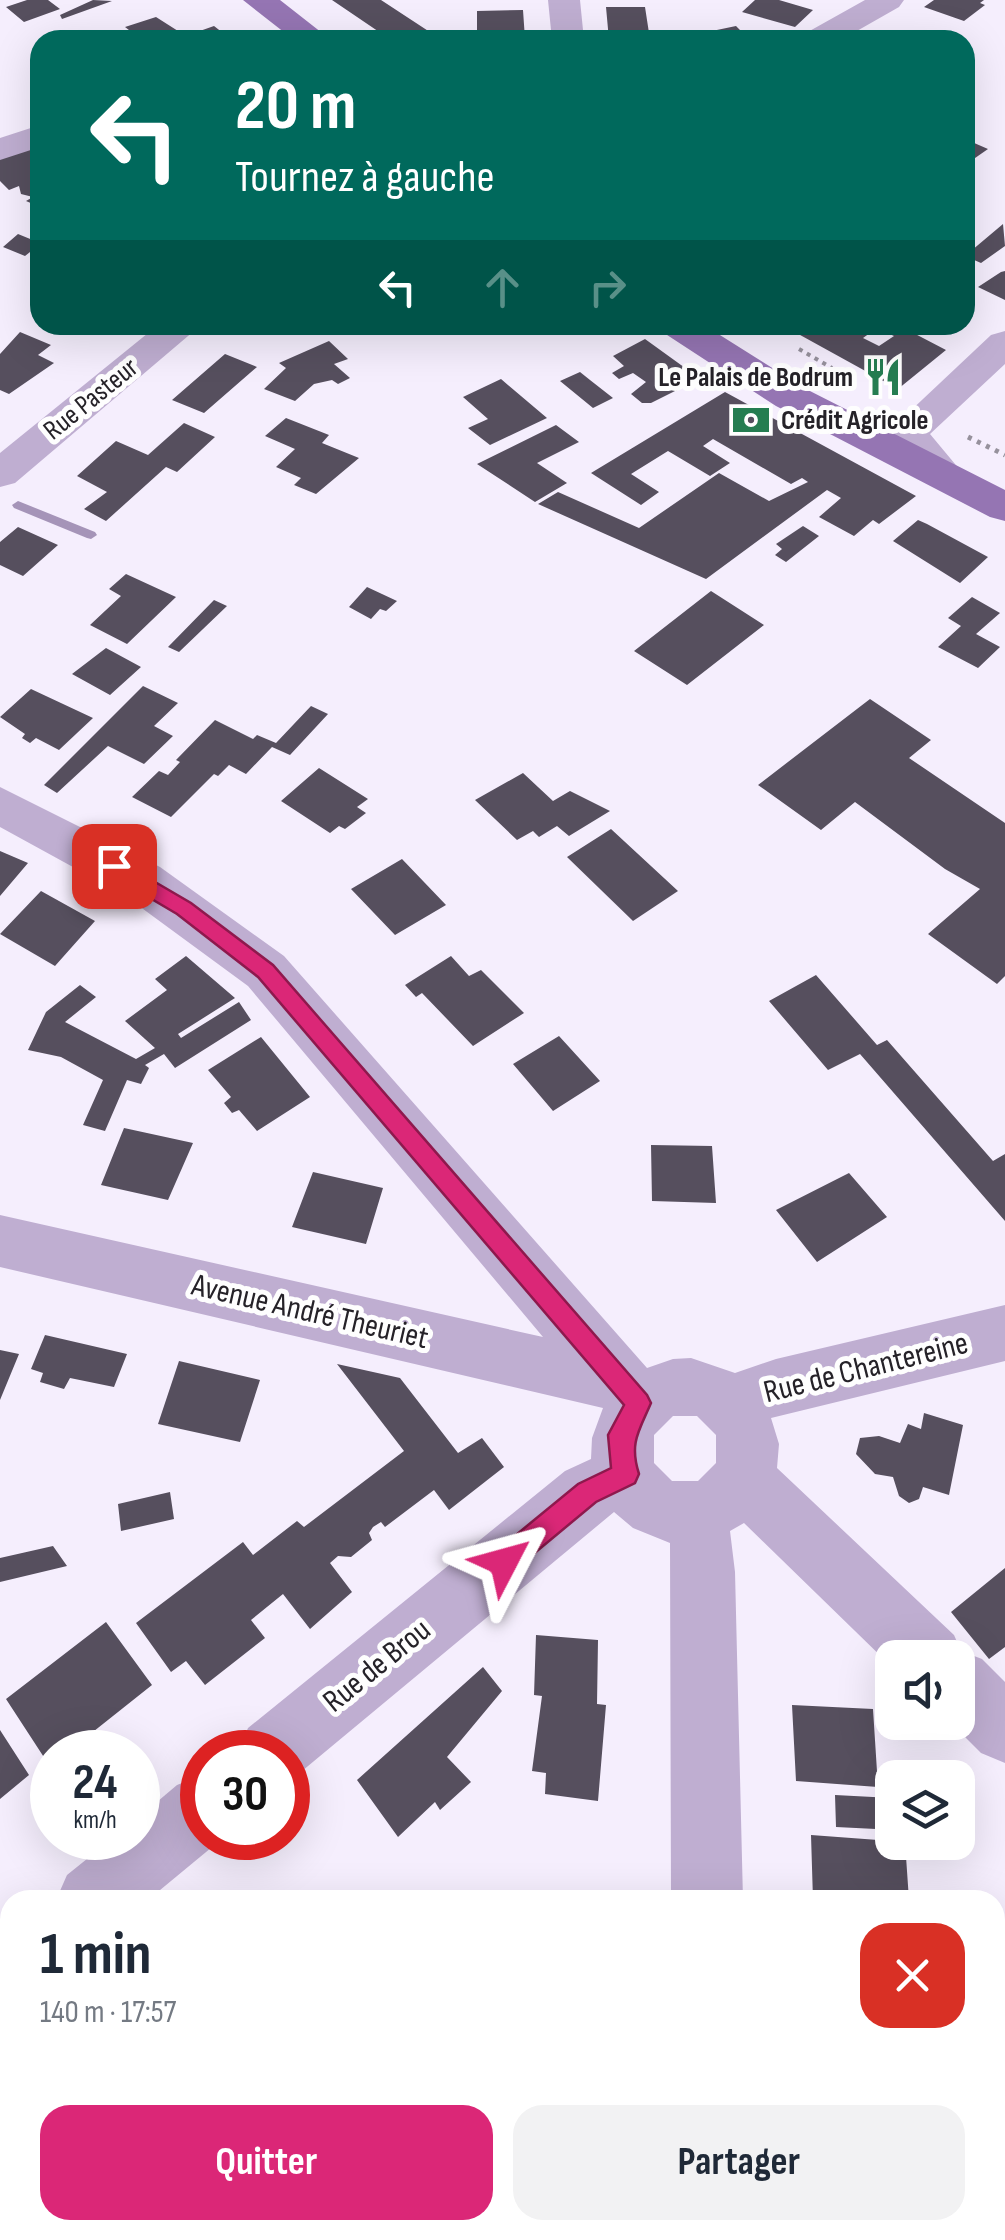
<!DOCTYPE html>
<html lang="fr">
<head>
<meta charset="utf-8">
<style>
	:root { --surface:#fff; --page:#f2f2f3; --text:#1f2937; --muted:#747a83; --accent:#db2777 }
	body { margin:0; font-family:"Sofia Sans Condensed",sans-serif; background:var(--page); color:var(--text); height:100vh; display:flex; flex-direction:column; font-size:38px; white-space:nowrap }
	* { box-sizing:border-box; margin:0 }
	p { font-size:32px; color:var(--muted) }
	.icon { flex:none; width:55px; height:55px; fill:none; stroke:currentColor; stroke-width:2; stroke-linecap:round; stroke-linejoin:round }
	.map { position:relative; flex:1; overflow:hidden }
	.sheet { position:absolute; left:0px; top:1890px; width:1005px; height:350px; display:flex; flex-direction:column; background:var(--surface); border-radius:30px 30px 0 0; box-shadow:0 10px 40px #0002 }
	.sheet>* { flex:none }
	.guide { position:absolute; left:30px; top:30px; width:945px; height:305px; border-radius:30px; box-shadow:0 10px 40px #0002; background:#00695c; color:#fff; overflow:hidden }
	.controls { position:absolute; left:875px; top:1640px; display:grid; gap:20px }
	.controls a { display:grid; place-items:center; width:100px; height:100px; border-radius:20px; background:var(--surface); box-shadow:0 10px 40px #0002; font-size:50px }
	.speed { position:absolute; left:30px; top:1730px; display:flex; gap:20px; font-size:50px; font-weight:700; text-align:center }
	.speed>* { display:grid; place-content:center; width:130px; height:130px; border-radius:50%; background:var(--surface); box-shadow:0 10px 40px #0002; line-height:1 }
	.speed small { font-size:25px; font-weight:400 }
	.speed .limit { border:15px solid #d22; background:#fff; color:#111 }
	.pin { position:absolute; display:grid; place-items:center; width:85px; height:85px; color:#fff; margin:-42px; border-radius:20px; box-shadow:0 5px 15px #0006 }
	.me { position:absolute; width:110px; margin:-55px; rotate:51deg; stroke-linejoin:round; filter:drop-shadow(0 0 8px #0008) }
	.turn { display:flex; align-items:center; gap:35px; height:210px; padding:0 40px; font-size:45px }
	.turn .icon { width:130px; height:130px; stroke-width:2.5 }
	.turn b { display:block; font-size:70px; line-height:85px }
	.lanes { display:flex; align-items:center; height:95px; padding:0 40px; background:#0003; justify-content:center; gap:50px; direction:ltr }
	.lanes .off { opacity:.35 }
	.round { display:grid; place-items:center; flex:none; width:105px; height:105px; border-radius:30px; background:var(--page) }
	.overview { display:flex; align-items:center; justify-content:space-between; height:170px; padding:0 40px }
	h1 { font-size:60px; font-weight:700; line-height:75px }
	.cta { display:flex; gap:20px; margin-top:auto; padding:20px 40px }
	.cta a { flex:1; height:115px; border-radius:30px; background:var(--accent); color:#fff; font-size:40px; font-weight:700; line-height:115px; text-align:center }
	.cta a+a { background:var(--page); color:var(--text) }
	.map>svg:first-child { display:block }
</style>
</head>
<body>
<div class="map">
<svg width="1005" height="2240" viewBox="0 0 1005 2240">
	<rect width="100%" height="100%" fill="#f5eefd"/>
	<g fill="none" stroke-linecap="round" stroke-linejoin="round">
		<path fill="#a594b8" fill-rule="evenodd" d="M18 501 95 532 97 535 91 539 87 538 14 508 12 505Z"/>
	</g>
	<path fill="#564f5e" d="M27 0H48L60 9 24 22 6 7Z
		M93 0 112 1 62 19 60 15Z
		M332 0H381L442 40H391Z
		M755 0H779L813 10 795 27 742 12Z
		M934 0H984L980 3 985 5 964 21 924 7Z
		M606 7H645L649 33H672L673 40H609Z
		M523 10 525 39H477V11Z
		M156 17 178 31 142 40 125 27Z
		M214 26 232 40H177V39Z
		M736 26 750 40H691L688 36Z
		M965 139 988 149 965 165Z
		M40 146V207L26 201 33 197 21 194 19 186 9 190 0 181V157Z
		M1003 224 1005 246 981 263 965 256Z
		M18 234 40 243V244L25 256 3 247Z
		M1005 271V300L978 287 1001 272Z
		M782 325H840L846 329 852 325H881L863 338 879 346 894 336 883 331 898 325 946 350 898 389Z
		M20 332 51 345 38 355 54 363 9 394 0 390V354Z
		M645 339 681 365 701 378 651 403H642L631 394 646 382 633 373 619 379 612 373 624 366 613 356Z
		M329 341 348 359 334 364 350 378 338 384 332 380 314 384 295 401 264 389 286 368 279 363Z
		M225 354 257 367 204 413 172 400Z
		M580 372 590 380 613 398 593 408 560 381Z
		M501 379 547 418 490 445 468 428 488 419 463 397Z
		M725 392 916 496 879 524 873 520 854 536 819 517 841 498 827 490 706 579 538 504 558 492 639 528 719 473 769 501 808 482 802 478 791 484 713 439 703 446 730 463 710 476 668 451 631 474 659 492 641 505 591 473Z
		M286 418 329 435 322 443 359 458 316 494 294 485 301 478 276 467 295 449 265 436Z
		M184 423 215 437 177 472 166 467 106 521 84 509 107 492 77 476 116 441 148 455Z
		M556 425 579 442 537 463 567 483 535 502 477 464Z
		M918 520 927 524 988 557 960 583 893 541Z
		M803 526 819 536 786 562 775 555 782 549 776 544Z
		M18 527 58 545 23 576 0 565V542Z
		M126 574 176 597 127 644 90 625 121 596 109 589Z
		M367 587 397 601 386 611 380 609 371 619 349 607Z
		M711 591 764 625 687 685 634 651Z
		M972 597 1000 613 976 634 1000 647 978 668 938 647 961 626 948 618Z
		M214 600 227 606 179 652 168 647Z
		M106 648 141 667 110 695 72 674Z
		M143 686 178 703 154 726 173 736 144 764 108 746 57 793 44 785Z
		M31 689 93 718 59 750 36 738 30 743 22 738 25 734 0 717Z
		M870 699 931 740 909 758 1005 823V976L997 984 928 934 980 889 945 869 855 802 821 830 758 785Z
		M311 706 328 714 290 755 272 747 246 774 229 765 218 776 214 774 171 817 132 797 159 771 168 775 180 762 176 760 215 720 253 739 257 735 276 743Z
		M319 768 368 799 357 807 366 813 345 829 339 826 330 833 281 801Z
		M523 773 553 801 570 791 610 811 569 836 557 826 539 837 533 831 517 840 475 800Z
		M611 829 678 891 633 921 567 857Z
		M0 851 28 863 0 896Z
		M402 859 446 905 395 935 351 889Z
		M41 891 95 921 55 966 0 934Z
		M186 956 235 998 178 1034 181 1038 239 1002 251 1020 175 1068 164 1054 145 1065 149 1068 141 1084 127 1080 105 1131 83 1125 103 1080 61 1057 28 1050 46 1012 80 985 96 997 65 1022 136 1059 155 1048 125 1021 167 990 155 979Z
		M451 956 469 976 481 970 524 1013 473 1046 422 993 416 997 405 985Z
		M816 975 877 1045 887 1040 993 1161 1005 1154V1221L860 1054 828 1070 769 1001Z
		M559 1036 600 1081 553 1111 513 1064Z
		M261 1037 310 1097 257 1131 239 1110 232 1113 224 1103 231 1097 208 1070Z
		M124 1128 193 1143 168 1200 101 1185Z
		M651 1145 712 1146 716 1203 652 1201Z
		M313 1172 383 1188 366 1244 292 1227Z
		M849 1173 887 1217 817 1262 776 1210Z
		M45 1335 127 1354 114 1387 70 1378 64 1389 40 1382 43 1373 31 1369Z
		M0 1350 19 1354 0 1400Z
		M179 1361 260 1380 240 1442 158 1424Z
		M337 1364 400 1378 458 1453 482 1438 504 1467 449 1510 434 1490 385 1527 381 1522 373 1527 369 1533 372 1540 351 1557 338 1556 330 1563 352 1592 310 1629 283 1594 251 1620 265 1638 205 1685 186 1661 171 1672 136 1623 243 1542 253 1555 297 1521 304 1527 404 1451Z
		M924 1413 963 1425 949 1495 923 1487 919 1499 909 1503 899 1496 893 1477 875 1474 856 1454 860 1438 879 1436 900 1443 908 1424 921 1429Z
		M170 1492 174 1519 121 1531 118 1504Z
		M53 1546 67 1566 0 1582V1558Z
		M1005 1568V1647L989 1659 951 1612Z
		M106 1622 152 1685 79 1743 64 1752H52L49 1765 6 1699Z
		M536 1635 598 1640 597 1704 606 1705 598 1801 545 1794 546 1773 532 1771 542 1696 534 1695Z
		M483 1667 502 1691 447 1757 471 1782 440 1810 435 1802 398 1837 357 1780Z
		M792 1705 873 1709 878 1787 796 1781Z
		M0 1730 29 1775 0 1799Z
		M835 1795 892 1798V1815L875 1814 876 1829 836 1827Z
		M811 1835 905 1842 909 1900H813Z
		M0 2136 10 2154V2230H17L5 2240H0Z
		M480 2230H590V2238L523 2240 480 2235Z
		M822 2230H899L900 2240H822Z"/>
	<g fill="none" stroke-linecap="round" stroke-linejoin="round">
		<path stroke="#96919c" stroke-width="4" stroke-dasharray="4 5" stroke-linecap="butt" d="M799 349 832 368"/>
		<path stroke="#96919c" stroke-width="5" stroke-dasharray="4 6" stroke-linecap="butt" d="M968 437 1005 455"/>
		<path fill="#bfaed1" fill-rule="evenodd" d="M548 0H580L584 40H552Z
			M865 0H904L899 7 841 40H801L806 33Z
			M40 125V147L0 160V138Z
			M158 325H201L15 483 0 487V453Z
			M1005 331V364L930 434 965 476 959 485C924 495 901 460 889 431L991 335Z
			M0 787 160 867 284 956 647 1368 673 1359 691 1358 735 1373 776 1359 1005 1305V1361L771 1418 779 1444 777 1468 954 1635 961 1651 982 1659 1005 1682V1763L981 1753 950 1722H958V1658H892V1667L744 1523 730 1531 735 1572 743 1900H671L670 1543 633 1528 614 1512 296 1776 288 1780V1752H238L248 1728 565 1471 591 1459 592 1438 603 1408 0 1267V1215L543 1337 248 986 124 895 0 827ZM673 1416H697L716 1435V1463L698 1481H672L654 1463V1435Z
			M202 1775V1838H223L148 1900H56L67 1875 113 1838H138V1818L177 1785Z
			M10 1932V2008L0 2012V1936Z
			M672 2230H750V2240H672Z"/>
		<path fill="#9575b3" fill-rule="evenodd" d="M243 0H280L331 40H294Z
			M659 325H704L804 388 1005 490V521L990 517 776 406 664 333Z"/>
	</g>
	<path fill="#db2777" stroke="#8e194d" stroke-width="2.5" d="M114 858 191 903 273 965 647 1395 651 1403C639 1431 629 1443 639 1474L635 1483 596 1502 513 1571 504 1575 494 1571 490 1562 494 1553 578 1484 611 1468 608 1435 624 1405 258 977 177 914 106 872 103 866Z"/>
	<defs>
		<g id="restaurant-bare" transform="scale(3)"><path d="M-5-6h1v4h1v-4h1v4h1v-4h1v5L-1.5 .5V6h-2V.5L-5-1ZM5-6V6H3V1.5H1.5Q1.5-4 5-6Z" fill="#257d51" stroke="#fefefe" stroke-width="2.5" paint-order="stroke"/></g>
		<g id="bank-bare" transform="scale(3)"><path d="M-6-4H6V4H-6ZM0-2.3a2.3 2.3 0 1 0 0 4.6a2.3 2.3 0 1 0 0-4.6Z" fill="#257d51" stroke="#fefefe" stroke-width="2.5" paint-order="stroke"/></g>
	</defs>
	<g fill-rule="evenodd">
		<use href="#restaurant-bare" x="883" y="377"/>
		<use href="#bank-bare" x="751" y="420"/>
	</g>
	<g text-anchor="middle" dominant-baseline="central" stroke-width="10" stroke-linejoin="round" paint-order="stroke">
		<g font-size="28" font-weight="bold" fill="#252228" stroke="#fefefe" text-anchor="end">
			<text x="853" y="377">Le Palais de Bodrum</text>
			<text x="781" y="420" text-anchor="start">Crédit Agricole</text>
		</g>
		<g font-size="28" fill="#252228" stroke="#fefefe">
			<text transform="translate(91 399) rotate(-39)">Rue Pasteur</text>
		</g>
		<g font-size="32" fill="#252228" stroke="#fefefe">
			<text transform="translate(310 1312) rotate(13)">Avenue André Theuriet</text>
			<text transform="translate(866 1368) rotate(-14)">Rue de Chantereine</text>
			<text transform="translate(377 1666) rotate(-39)">Rue de Brou</text>
		</g>
	</g>
</svg>
<div class="controls">
<a><svg class="icon" aria-label="sound" viewBox="0 0 24 24"><path d="M4 9h4l5-4v14l-5-4H4zM17 9q2 3 0 6"/></svg></a>
<a><svg class="icon" aria-label="layers" viewBox="0 0 24 24"><path d="M12 4l9 5-9 5-9-5zM3 14l9 5 9-5"/></svg></a>
</div>
<div class="speed"><div>24<small>km/h</small></div><div class="limit">30</div></div>
<div class="pin" style="left:114px;top:866px;background:#d93025"><svg class="icon" aria-label="arrive" viewBox="0 0 24 24"><path d="M6 21V4h12l-3 4 3 4H6"/></svg></div>
<svg class="me" style="left:504px;top:1562px" viewBox="-20 -20 40 40"><path d="M0-17L14 15 0 8-14 15z" fill="#db2777" stroke="#fff" stroke-width="4"/></svg>
<div class="guide">
<div class="turn"><svg class="icon" aria-label="left" viewBox="0 0 24 24"><path d="M17 20v-9H6M10 6l-5 5 5 5"/></svg><div><b>20 m</b>Tournez à gauche</div></div>
<div class="lanes"><svg class="icon" aria-label="left" viewBox="0 0 24 24"><path d="M17 20v-9H6M10 6l-5 5 5 5"/></svg><svg class="icon off" aria-label="ahead" viewBox="0 0 24 24"><path d="M12 20V5M6 11l6-6 6 6"/></svg><svg class="icon off" aria-label="right" viewBox="0 0 24 24"><path d="M7 20v-9h11M14 6l5 5-5 5"/></svg></div>
</div>
<section class="sheet">
<div class="overview"><div><h1>1 min</h1><p>140 m · 17:57</p></div><a class="round" style="background:#d93025;color:#fff"><svg class="icon" aria-label="close" viewBox="0 0 24 24"><path d="M6 6l12 12M18 6L6 18"/></svg></a></div>
<div class="cta"><a>Quitter</a><a>Partager</a></div>
</section>
</div>
</body>
</html>
